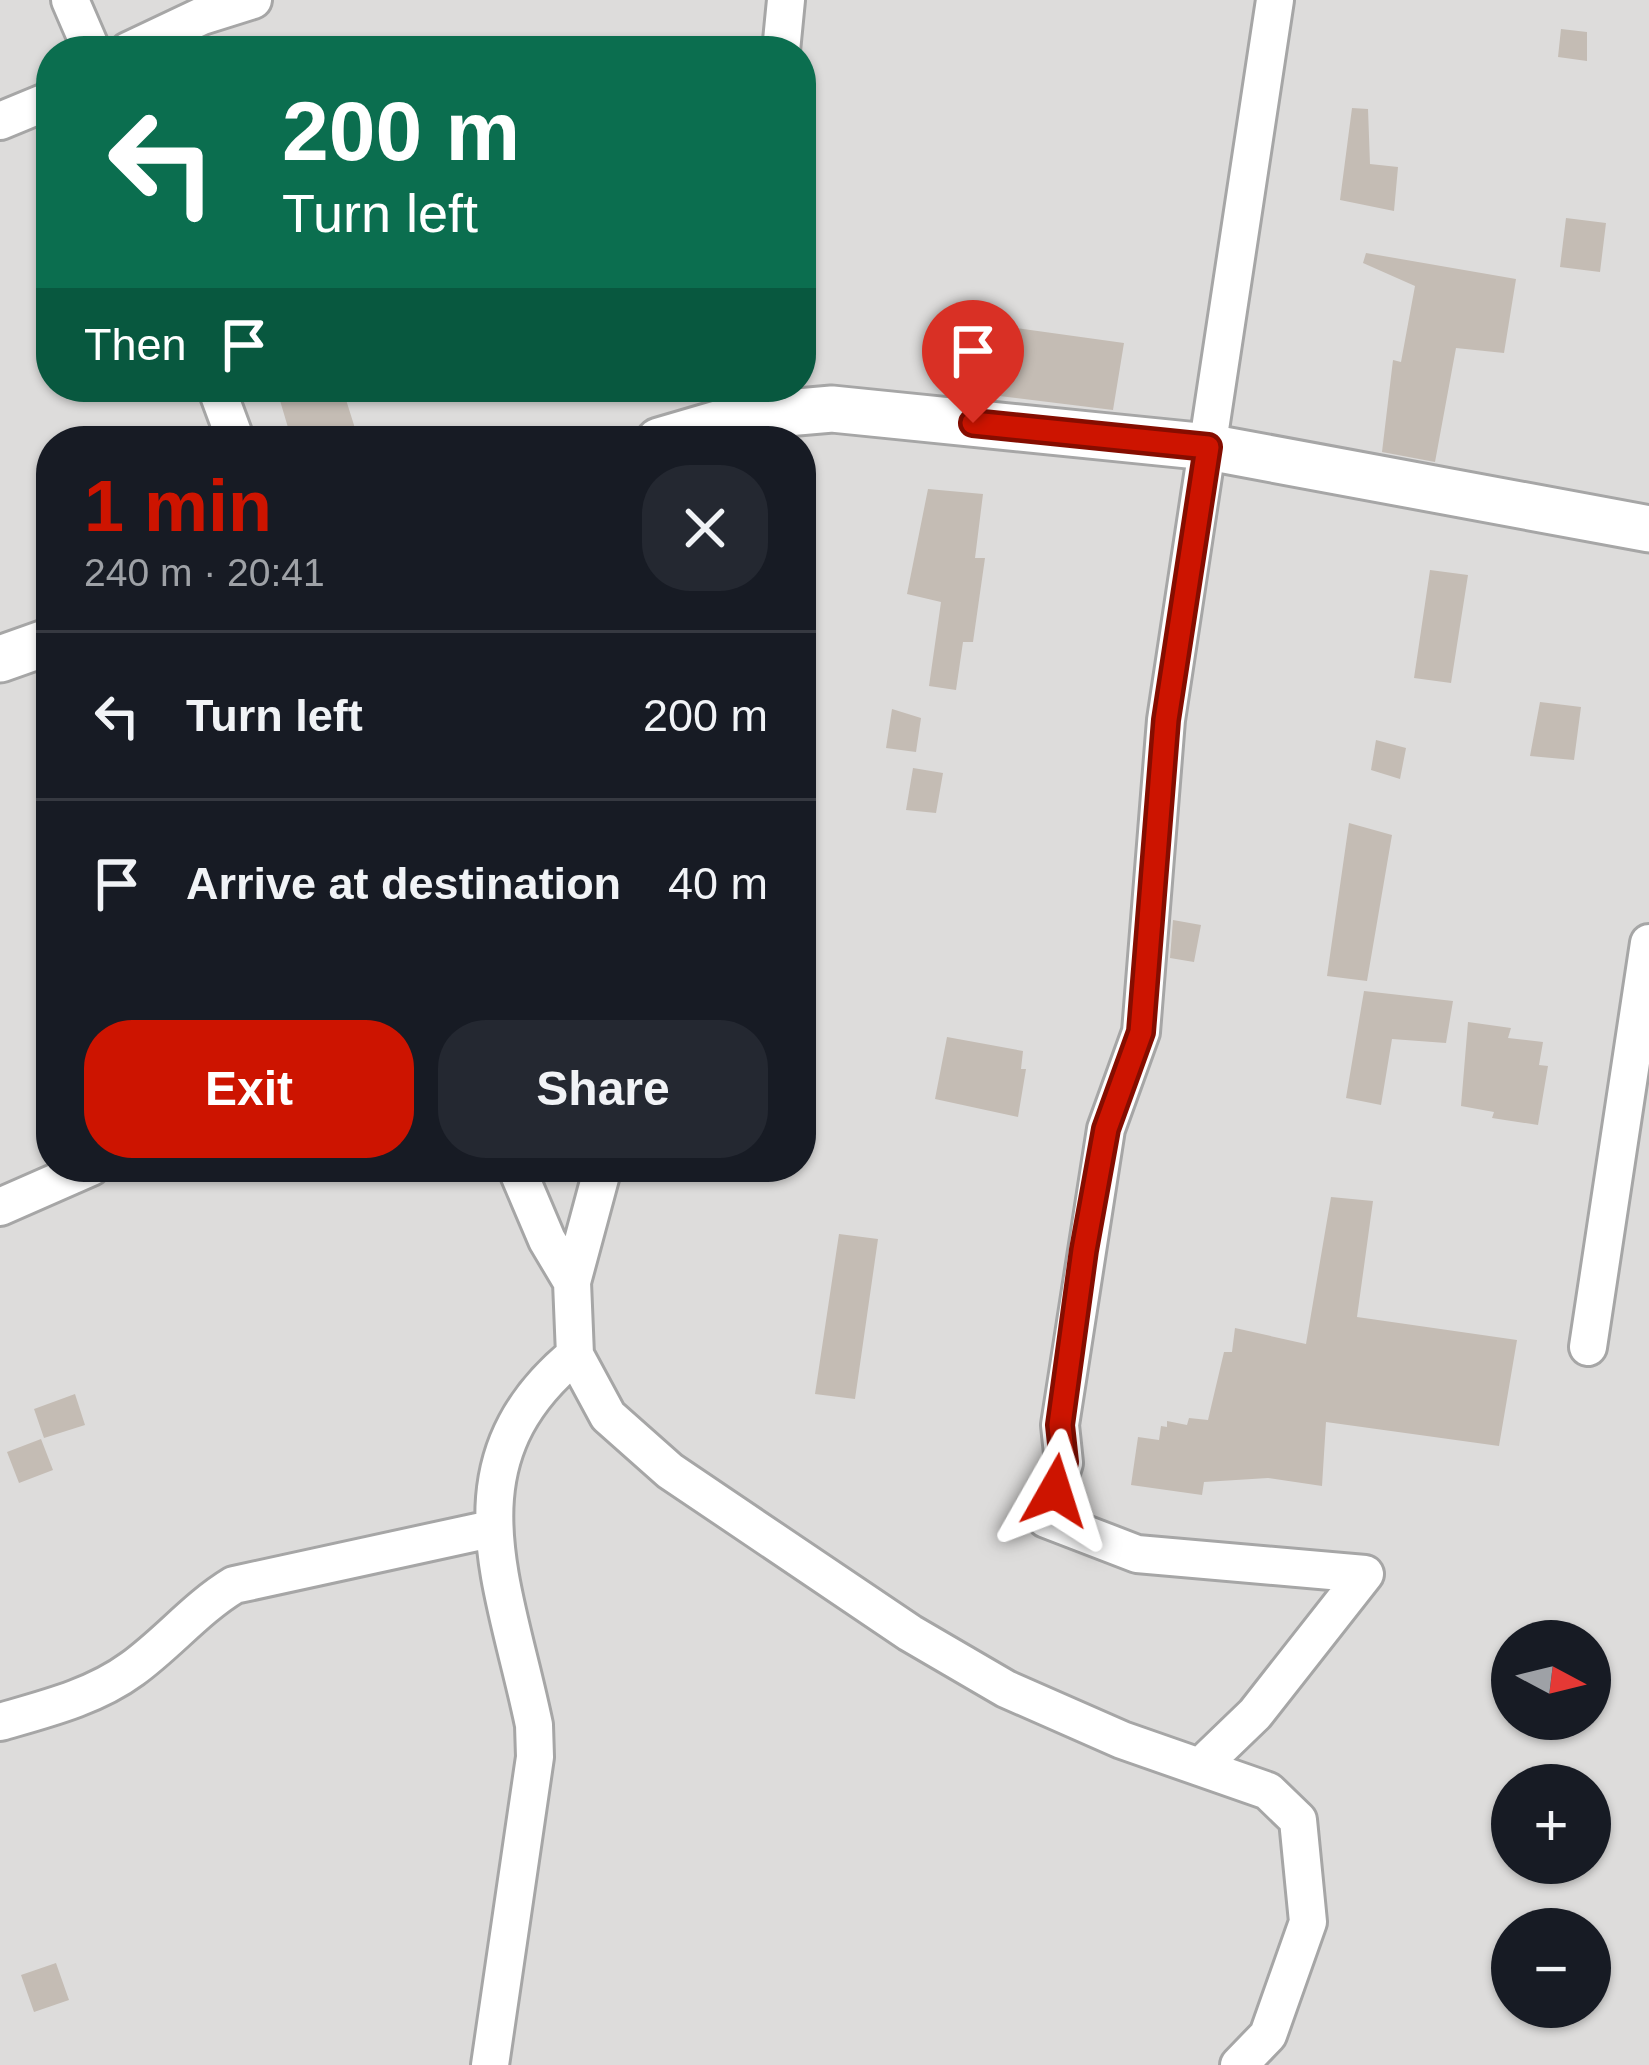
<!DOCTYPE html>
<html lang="en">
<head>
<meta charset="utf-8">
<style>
	:root { --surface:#171b24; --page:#242831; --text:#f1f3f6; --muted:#9ea1a6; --line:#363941; --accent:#cd1400 }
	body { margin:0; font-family:Arial,sans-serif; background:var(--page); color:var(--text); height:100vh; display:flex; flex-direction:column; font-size:45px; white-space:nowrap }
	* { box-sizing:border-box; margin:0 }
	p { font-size:39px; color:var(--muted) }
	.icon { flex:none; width:66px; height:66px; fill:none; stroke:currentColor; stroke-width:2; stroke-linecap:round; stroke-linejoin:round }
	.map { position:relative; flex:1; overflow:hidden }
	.details { position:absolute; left:36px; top:426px; width:780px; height:756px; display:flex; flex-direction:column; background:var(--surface); border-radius:48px; box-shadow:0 3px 9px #0004 }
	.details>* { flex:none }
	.banner { position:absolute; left:36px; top:36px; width:780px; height:366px; border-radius:48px; box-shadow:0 3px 9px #0004; background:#0b6e4f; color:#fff; overflow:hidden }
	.needle { width:78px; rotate:97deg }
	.fabs { position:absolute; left:1491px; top:1620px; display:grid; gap:24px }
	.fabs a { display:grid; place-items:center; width:120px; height:120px; border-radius:50%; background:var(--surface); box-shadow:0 3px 9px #0004; font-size:60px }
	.pin { position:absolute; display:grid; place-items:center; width:102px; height:102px; color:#fff; margin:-123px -51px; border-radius:50% 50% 50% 0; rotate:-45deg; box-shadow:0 0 12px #0007 }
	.pin .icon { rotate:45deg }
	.me { position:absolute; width:132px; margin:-66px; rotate:6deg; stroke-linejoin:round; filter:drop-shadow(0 0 9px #0008) }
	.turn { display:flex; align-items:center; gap:42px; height:252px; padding:0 48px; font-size:54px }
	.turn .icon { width:156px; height:156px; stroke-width:2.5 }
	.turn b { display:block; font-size:84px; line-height:102px }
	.then { display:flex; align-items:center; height:114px; padding:0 48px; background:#0003; gap:24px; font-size:45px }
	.round { display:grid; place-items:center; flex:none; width:126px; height:126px; border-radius:48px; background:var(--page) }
	.headline { display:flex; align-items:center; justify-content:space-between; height:204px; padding:0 48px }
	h1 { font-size:72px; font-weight:600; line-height:90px; color:var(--accent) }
	.cta { display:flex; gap:24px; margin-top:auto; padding:24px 48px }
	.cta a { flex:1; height:138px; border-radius:48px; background:var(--accent); color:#fff; font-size:48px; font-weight:600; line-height:138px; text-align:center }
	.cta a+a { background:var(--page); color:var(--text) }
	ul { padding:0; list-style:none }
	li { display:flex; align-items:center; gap:36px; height:168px; padding:0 48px; border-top:3px solid var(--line) }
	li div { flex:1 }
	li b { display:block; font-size:45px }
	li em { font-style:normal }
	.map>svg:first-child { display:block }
</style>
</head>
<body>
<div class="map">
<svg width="1649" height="2065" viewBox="0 0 1649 2065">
	<rect width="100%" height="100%" fill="#efede5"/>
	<path fill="#dddcdb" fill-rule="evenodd" d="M0 0H1649V2065H0ZM51 51H801V387H51ZM51 441H801V1167H51ZM1512 1641H1590V1719H1512ZM1512 1785H1590V1863H1512ZM1512 1929H1590V2007H1512Z"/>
	<path fill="#c4bcb4" d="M1561 29 1587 32V61L1558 57Z
		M1352 108 1368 109 1370 164 1398 167 1394 211 1340 200Z
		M1566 218 1606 223 1600 272 1560 267Z
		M1366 253 1516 279 1504 353 1456 348 1435 462 1382 452 1393 360 1401 362 1415 286 1363 263Z
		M973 322 1124 343 1113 410 966 392Z
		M276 387H342L359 441H292Z
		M928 489 983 494 975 558H985L973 642H963L956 690 929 686 941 602 907 594Z
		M1430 570 1468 575 1451 683 1414 678Z
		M1540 702 1581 707 1574 760 1530 756Z
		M892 709 921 718 916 752 886 748Z
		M1376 740 1406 748 1400 779 1371 770Z
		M913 768 943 773 936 813 906 810Z
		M1349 823 1392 835 1367 981 1327 976Z
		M1173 920 1201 925 1194 962 1170 958Z
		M1364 991 1453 1001 1446 1043 1392 1039 1381 1105 1346 1098Z
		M1468 1022 1511 1028 1508 1038 1543 1042 1539 1065 1548 1066 1538 1125 1492 1118 1494 1112 1461 1106Z
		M947 1037 1023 1051 1021 1069H1026L1018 1117 935 1099Z
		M1331 1197 1373 1201 1357 1317 1517 1340 1499 1446 1326 1422 1322 1486 1268 1478 1204 1482 1202 1495 1131 1485 1138 1437 1159 1440 1161 1426 1167 1427V1421L1187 1425 1189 1418 1208 1420 1224 1352H1232L1235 1328 1306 1344Z
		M839 1234 878 1239 855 1399 815 1394Z
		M75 1394 85 1425 44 1438 34 1409Z
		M41 1439 53 1470 19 1483 7 1452Z
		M56 1963 69 2000 34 2012 21 1975Z"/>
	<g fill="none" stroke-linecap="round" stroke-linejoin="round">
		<g stroke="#a6a6a6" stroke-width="42">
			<path id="minor" d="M70 0 92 51
				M128 51 202 16 253 0
				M781 51 786 0
				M0 121 51 100
				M216 387 236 441
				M516 1167 547 1240 572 1282
				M0 1207 91 1167
				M1588 1347 1649 943
				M575 1355 608 1416 670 1471 910 1633 1006 1689 1122 1740 1268 1791 1298 1820 1308 1922 1268 2035 1239 2065
				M0 1722C45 1709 94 1697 132 1669 168 1643 196 1608 234 1585L491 1529
				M1200 1767 1255 1714 1365 1574 1137 1554 1046 1519 1064 1463 1060 1425 1106 1129 1141 1032 1166 720 1275 0
				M490 2065 535 1757 534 1725C505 1584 444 1463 575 1355L572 1282 603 1167"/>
		</g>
		<g stroke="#a6a6a6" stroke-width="51">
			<path id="tertiary" d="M659 441 741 417 832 409 1208 447 1649 529
				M0 659 51 641"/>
		</g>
		<use href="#minor" stroke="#fff" stroke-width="36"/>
		<use href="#tertiary" stroke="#fff" stroke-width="45"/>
	</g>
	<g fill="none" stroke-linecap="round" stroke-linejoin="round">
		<g stroke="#850d00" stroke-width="30">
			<path id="route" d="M973 423 1208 447 1166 720 1141 1032 1106 1129 1084 1250 1060 1425 1064 1462 1055 1491"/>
		</g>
		<use href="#route" stroke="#cd1400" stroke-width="21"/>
	</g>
</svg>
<div class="fabs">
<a><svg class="needle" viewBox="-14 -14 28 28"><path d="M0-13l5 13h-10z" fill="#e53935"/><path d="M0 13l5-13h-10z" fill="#9ea1a6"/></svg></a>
<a>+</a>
<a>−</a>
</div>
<div class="pin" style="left:973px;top:423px;background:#d93025"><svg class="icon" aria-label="arrive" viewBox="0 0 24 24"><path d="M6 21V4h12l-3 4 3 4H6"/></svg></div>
<svg class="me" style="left:1055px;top:1491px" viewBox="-20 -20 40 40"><path d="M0-17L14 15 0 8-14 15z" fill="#cd1400" stroke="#fff" stroke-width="4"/></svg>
<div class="banner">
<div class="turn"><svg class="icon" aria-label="left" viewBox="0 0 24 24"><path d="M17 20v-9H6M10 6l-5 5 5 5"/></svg><div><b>200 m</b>Turn left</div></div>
<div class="then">Then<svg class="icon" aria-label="arrive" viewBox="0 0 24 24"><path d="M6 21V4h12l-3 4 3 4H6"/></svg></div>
</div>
<section class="details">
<div class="headline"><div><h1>1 min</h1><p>240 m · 20:41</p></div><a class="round"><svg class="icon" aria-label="close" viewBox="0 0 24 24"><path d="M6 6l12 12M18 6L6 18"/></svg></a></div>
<ul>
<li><svg class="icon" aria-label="left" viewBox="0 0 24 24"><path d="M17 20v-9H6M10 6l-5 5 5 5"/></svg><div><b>Turn left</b></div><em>200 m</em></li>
<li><svg class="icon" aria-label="arrive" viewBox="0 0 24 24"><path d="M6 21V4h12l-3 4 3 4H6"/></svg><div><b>Arrive at destination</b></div><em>40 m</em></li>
</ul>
<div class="cta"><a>Exit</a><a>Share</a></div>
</section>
</div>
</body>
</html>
